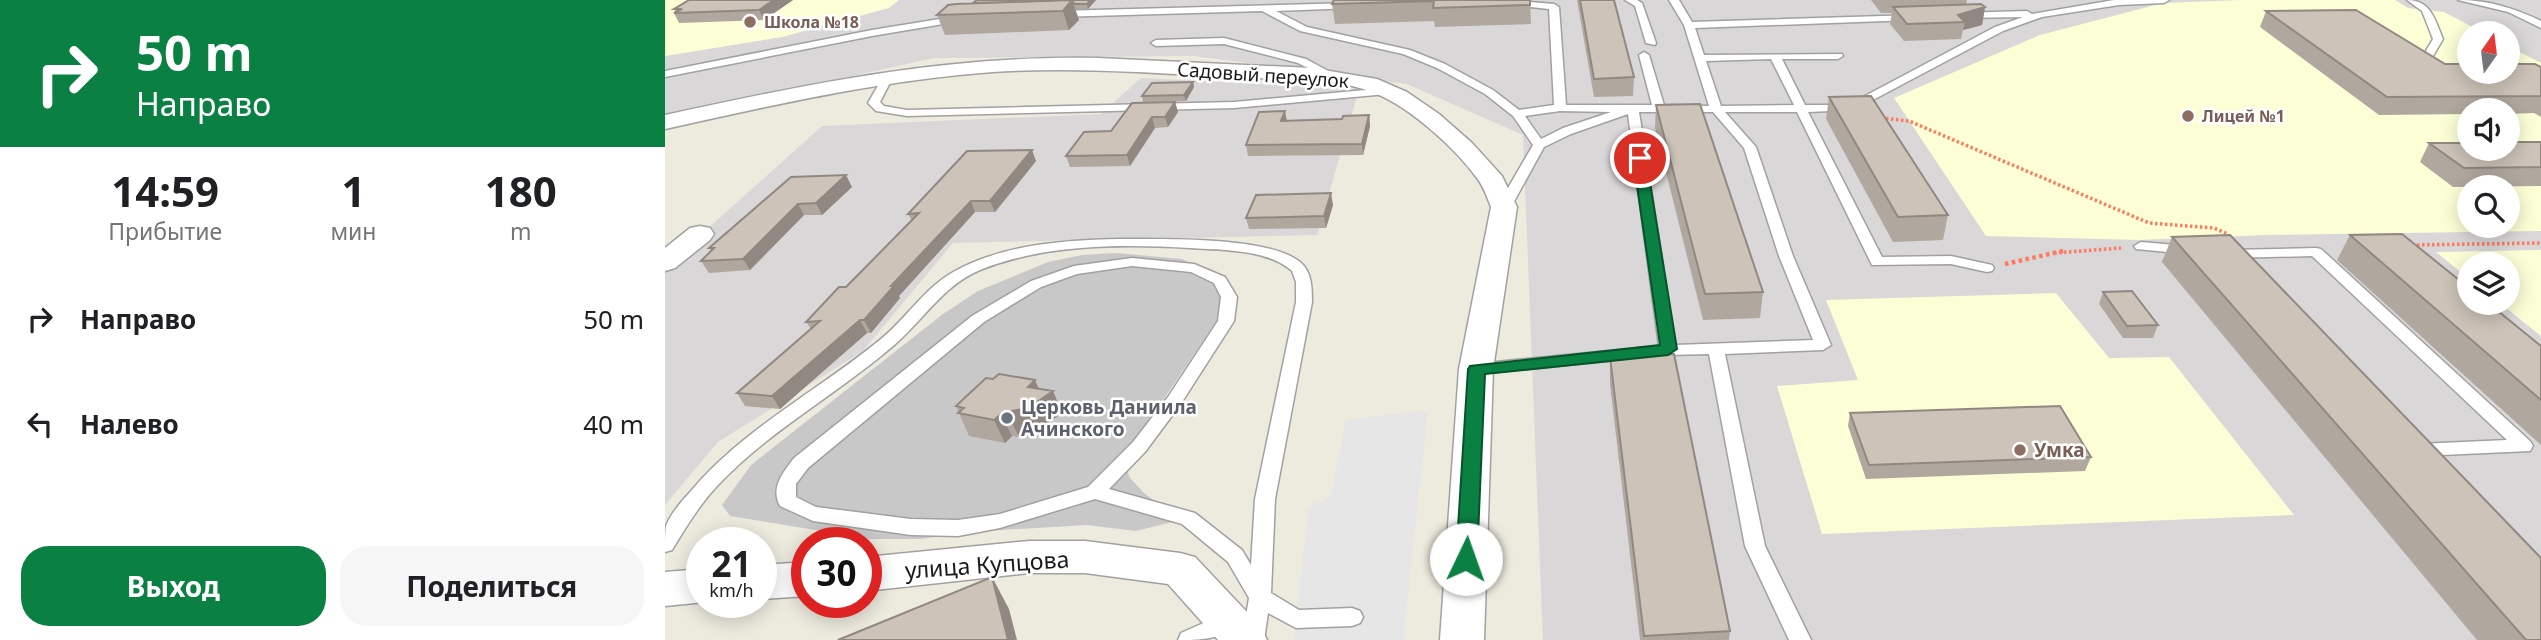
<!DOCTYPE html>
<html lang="ru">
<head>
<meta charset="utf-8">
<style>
	:root { --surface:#fff; --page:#f6f6f6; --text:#202124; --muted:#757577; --accent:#0b8043 }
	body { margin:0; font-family:"Noto Sans",sans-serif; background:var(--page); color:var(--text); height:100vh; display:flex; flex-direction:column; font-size:26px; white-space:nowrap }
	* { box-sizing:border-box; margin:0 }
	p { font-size:23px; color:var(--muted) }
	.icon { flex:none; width:38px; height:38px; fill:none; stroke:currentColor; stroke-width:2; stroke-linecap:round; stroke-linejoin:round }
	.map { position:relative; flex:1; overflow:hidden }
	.side { display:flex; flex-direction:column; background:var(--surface); width:665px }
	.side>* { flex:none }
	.hud { background:#0b8043; color:#fff; overflow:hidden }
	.needle { width:46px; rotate:14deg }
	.controls { position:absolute; left:1792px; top:21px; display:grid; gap:14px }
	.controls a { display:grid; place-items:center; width:63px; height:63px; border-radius:50%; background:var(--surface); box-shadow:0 4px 18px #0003; font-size:35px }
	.speed { position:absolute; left:21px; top:527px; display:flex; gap:14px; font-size:35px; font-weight:700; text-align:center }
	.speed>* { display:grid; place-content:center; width:91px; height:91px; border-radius:50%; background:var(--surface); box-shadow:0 4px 18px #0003; line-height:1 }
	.speed small { font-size:18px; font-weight:400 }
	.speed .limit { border:10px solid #d22; background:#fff; color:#111 }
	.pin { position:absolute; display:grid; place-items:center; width:60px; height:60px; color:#fff; margin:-30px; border:4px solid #fff; border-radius:50%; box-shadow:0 2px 7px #0007 }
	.me { position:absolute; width:77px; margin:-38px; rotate:3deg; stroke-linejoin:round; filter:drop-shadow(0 0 5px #0008) }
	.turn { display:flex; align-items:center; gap:24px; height:147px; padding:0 21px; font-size:32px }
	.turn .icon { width:91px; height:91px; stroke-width:2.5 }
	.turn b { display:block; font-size:49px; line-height:60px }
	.eta { display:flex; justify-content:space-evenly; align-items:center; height:119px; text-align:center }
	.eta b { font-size:42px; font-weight:700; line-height:49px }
	.button { display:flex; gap:14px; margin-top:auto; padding:14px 21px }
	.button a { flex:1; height:80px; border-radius:28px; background:var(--accent); color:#fff; font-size:28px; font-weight:700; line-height:80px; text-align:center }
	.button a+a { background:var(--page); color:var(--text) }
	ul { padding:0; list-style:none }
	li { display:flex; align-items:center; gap:21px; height:105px; padding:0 21px }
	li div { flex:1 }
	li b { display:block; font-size:26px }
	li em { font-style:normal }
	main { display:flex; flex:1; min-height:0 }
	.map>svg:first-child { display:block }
</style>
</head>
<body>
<main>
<section class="side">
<div class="hud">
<div class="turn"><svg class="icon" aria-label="right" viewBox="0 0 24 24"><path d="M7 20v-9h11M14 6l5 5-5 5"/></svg><div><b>50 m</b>Направо</div></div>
</div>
<div class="eta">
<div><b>14:59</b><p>Прибытие</p></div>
<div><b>1</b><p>мин</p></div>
<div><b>180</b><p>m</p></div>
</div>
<ul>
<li><svg class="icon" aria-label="right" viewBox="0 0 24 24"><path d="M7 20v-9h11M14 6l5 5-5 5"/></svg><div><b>Направо</b></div><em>50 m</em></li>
<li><svg class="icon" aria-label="left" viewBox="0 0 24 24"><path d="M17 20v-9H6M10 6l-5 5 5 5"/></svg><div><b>Налево</b></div><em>40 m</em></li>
</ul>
<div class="button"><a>Выход</a><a>Поделиться</a></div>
</section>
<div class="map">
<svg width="1876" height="640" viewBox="0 0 1876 640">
	<rect width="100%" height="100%" fill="#edeade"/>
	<path fill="#d9d7d7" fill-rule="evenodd" d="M0 0H1876V640H878L858 135 742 84 529 56 269 58 0 117ZM1804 33H1843V72H1804ZM1804 110H1843V149H1804ZM1804 187H1843V226H1804ZM1804 264H1843V303H1804Z
		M476 78 694 89 652 235 288 243 198 351 53 442 0 505V267L157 126 436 114Z"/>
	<path fill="#fcffd6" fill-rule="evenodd" d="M0 0H234L224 8 117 37 0 56Z
		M1576 0H1730L1743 8 1779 12 1819 33H1804V72H1843V46L1876 63V231L1601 235 1474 240 1321 236 1229 98 1375 35 1498 3ZM1804 110H1843V149H1804ZM1804 187H1843V226H1804Z
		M1876 250V336L1835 303H1843V264H1804V279L1771 252Z
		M1391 293 1444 358 1504 357 1629 515 1157 534 1112 386 1193 380 1161 300Z"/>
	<path fill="#c8c8c8" d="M451 253 517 259 547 273 557 292 553 319 464 450 460 465 465 478 479 493 499 508 523 518 471 531 422 525 304 532 256 539H205L65 516 57 505 86 465 278 314 313 291 383 262 417 255Z"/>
	<path fill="#e6e6e6" d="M763 410 738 640H629L644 506 666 497 681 420Z"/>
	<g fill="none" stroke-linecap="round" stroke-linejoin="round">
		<g stroke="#a1a1a1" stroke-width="3">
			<path id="service" d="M843 0 889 4 894 7 901 105H987L974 55 979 52 984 55 999 105 1044 106 1019 25 1004 0H1014L1027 22 1250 15V19L1247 20 1030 28 1039 55 1177 54 1178 56 1173 59H1117L1140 105H1183L1330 27 1358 17 1297 18 1294 17V13L1362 11 1367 14 1449 0H1504L1499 3 1454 5 1377 17 1338 31 1189 110 1143 112 1217 257 1286 256 1327 265 1329 268 1327 271 1322 272 1286 264 1207 265 1132 112H1060L1091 147 1128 256 1166 345 1158 350 1060 354 1100 546 1146 640H1124L1080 546 1044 354 1003 355 811 374 803 369 811 364 994 346 963 114 906 134 879 147 846 207 839 211 832 207 868 145 848 116 820 94 772 68 738 54 635 31 597 11 392 17 387 14 392 11 687 3 692 6 690 8 611 11 642 27 745 50 780 64 828 90 854 110 889 105 884 9 846 5 841 2ZM1106 59 1129 105 1056 106 1041 61ZM895 111 946 112 898 128 876 139 860 116ZM974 112H1048L1079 148 1114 256 1148 340 1010 345Z
				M960 0H972L977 3 991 43 990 45 981 43 970 6Z
				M1742 0C1766 0 1770 20 1778 39L1761 68 1757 69 1752 66 1768 39 1757 11Z
				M1793 0C1824 0 1849 8 1876 21V28L1843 12Z
				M293 16 296 17V21L207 36 0 77V71L207 30Z
				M559 38 641 59 676 78 667 80 633 63 559 44 491 46 486 43 491 40Z
				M219 75 228 77 215 102 219 106 242 110 569 102 722 88 728 91 722 94 569 108 242 116 211 111 203 103Z
				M455 239C497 239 603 236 635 262 647 272 647 288 647 302L610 499 606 593 634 610 687 608 695 611 698 617 695 623 687 626 631 628 603 613 599 640H577L584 598 563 562 517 524 430 499 335 528 293 536 246 535 148 521 115 506C105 487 118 473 129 458L307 316 366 281 409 266 467 258 529 264 560 277 572 297 569 321 515 405 480 452 444 489 530 513 577 550 586 565 590 499 631 302V282L627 271C603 249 556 250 525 248 456 244 380 244 315 270 277 286 258 321 228 346 171 395 105 430 53 485 35 504 21 527 7 550L0 552C0 544 0 533 1 526 6 513 17 501 26 491 79 428 153 391 216 339 242 318 260 287 290 271 339 244 401 240 455 239ZM467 266 526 272 549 283 556 297 553 321 503 397 468 442 423 487 335 514 293 520 246 519 151 507 131 497V484L143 468 319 322 376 287 412 274Z
				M1476 242 1523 246 1530 250 1523 254 1471 249 1469 246Z
				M1651 248 1656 249 1865 441 1868 446 1865 451 1754 456 1748 455 1745 450 1748 445 1754 444 1842 440 1647 256 1564 258 1557 254 1564 250Z
				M561 613 569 616 572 622C562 640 532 640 513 640L516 633Z"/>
		</g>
		<g stroke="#a1a1a1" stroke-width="3">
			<path id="minor" d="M433 58 647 68 712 79 742 92 774 114 807 143 837 176 852 207 828 369 819 640H775L794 369 826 207C822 197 819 187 812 178 791 149 746 108 712 94 666 75 614 80 565 77 487 73 407 67 328 72 217 80 108 105 0 129V115C147 83 281 55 433 58Z
				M35 226 45 228 49 234 45 240 10 268 0 271V248L25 228Z
				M364 541H420L515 553 530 557 596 627 602 640H553L503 584 420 573H364L201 591V557Z
				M142 562V596L96 599V565Z
				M37 569V602H40L0 606V572Z"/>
		</g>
		<path stroke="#ff7a5e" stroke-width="3.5" stroke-dasharray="2.5 2.5" stroke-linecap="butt" d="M1216 118 1244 121 1484 223 1549 228 1563 234
			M1747 245 1876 243
			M1389 253 1456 248"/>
		<path stroke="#ff7a5e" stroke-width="4.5" stroke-dasharray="3.5 3.5" stroke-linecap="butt" d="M1340 264 1398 251"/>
		<use href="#service" fill="#fff" fill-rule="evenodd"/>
		<use href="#minor" fill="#fff" fill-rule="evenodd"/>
	</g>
	<path fill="#b0a89e" d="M24 0H128L99 20 14 23 9 13 11 12 9 9Z
		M431 0 423 9H410L414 20 404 30 280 35 272 15Z
		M669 0H865L866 24 770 27 769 21 670 24 667 4Z
		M912 0H949L969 77 968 96 929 97Z
		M1206 0H1302L1301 4 1320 7 1317 25 1298 30 1296 39 1239 41 1225 24 1227 13H1216Z
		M1601 11 1780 64 1876 67V117L1869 113 1843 114V110H1804V114L1714 115 1595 27Z
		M528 82 529 87 521 101 478 102 477 96Z
		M1164 97 1283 215 1278 240 1228 242 1161 119Z
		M510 102 513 112 503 127 490 128 465 166 405 167 401 156 446 131Z
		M991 105 1098 292 1095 318 1038 320 990 128Z
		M704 115 705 126 698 155 583 156 581 145 622 121 677 119Z
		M1876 142V186L1788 187 1755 162 1764 143Z
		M371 161 330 212H310L234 296 235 298 206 333H202L115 409 80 406 72 393 146 329 141 322 181 287 247 221 243 214Z
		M126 177 187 187 157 215H139L85 270 44 273 36 261 46 251 44 248Z
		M668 205 661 228 584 229 581 218Z
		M1685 235 1876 346V445L1672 260Z
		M1507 237 1876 640H1812L1497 262Z
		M1438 292 1493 325 1488 338H1458L1434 304Z
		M945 357 1065 631 1064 640H975L945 384Z
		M374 389 388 391 397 413 373 430 357 434 354 437 347 436 340 443 304 436 291 406Z
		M1185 413 1426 457 1420 471 1201 479 1183 426Z"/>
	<path fill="#908881" d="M109 0H128L99 20 94 10Z
		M407 0 414 20 404 30 398 11Z
		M425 0H431L423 9 422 4Z
		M1320 7 1317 25 1298 30 1300 22 1293 15Z
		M528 82 529 87 521 101 519 95Z
		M510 102 513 112 503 127 500 117Z
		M620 111 622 122 616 121Z
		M704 115 705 126 698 155 697 144Z
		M487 117 490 128 465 166 462 155Z
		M367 150 371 161 330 212 325 201Z
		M181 175 187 187 157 215 151 203Z
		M666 193 668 205 661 228 659 216Z
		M306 201 310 212 234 296 235 298 206 333 199 320 226 286Z
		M133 204 139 215 85 270 78 259Z
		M195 320 202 333 115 409 107 396Z
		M370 380 378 398 388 391 397 413 373 430 357 434 354 437 343 415 363 387Z
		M336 414 347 436 340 443 329 420Z
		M327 577 344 609 352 640H343Z"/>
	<path fill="#cdc3b8" stroke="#908881" stroke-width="2" d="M24 0H109L94 10 9 13 17 9H9Z
		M312 0H425L422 4H409L407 0 308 3Z
		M407 0 398 11 272 15 283 5 291 4Z
		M669 0H865V5L768 8 769 1 667 4Z
		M915 0H949L969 77 929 79Z
		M1316 4 1320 7 1293 15 1300 22 1242 24 1228 7Z
		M1691 10 1780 64H1804V72H1843V64H1870L1876 67V96L1722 97 1601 11Z
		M528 82 519 95 477 96 487 83Z
		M1206 96 1283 215 1233 217 1164 97Z
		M510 102 500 117H487L462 155 401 156 419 132 446 131 467 103Z
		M1035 104 1098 292 1040 294 991 105Z
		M620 111 616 121 677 119 678 116 704 115 697 144 581 145 594 112Z
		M1843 142H1876V167L1799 168 1764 143H1804V149H1843Z
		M367 150 325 201H306L226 286H229L199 320H195L107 396 72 393 155 321 141 322 174 287H181L254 213 243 214 302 151Z
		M181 175 151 203 133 204 78 259 36 261 49 248H44L126 177Z
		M666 193 659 216 581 218 591 195Z
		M1737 234 1804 288V303H1823L1876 346V400L1685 235Z
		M1565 235 1876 558V640H1861L1507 237Z
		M1467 291 1493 325 1462 326 1438 292Z
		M1009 354 1065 631 979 636 945 357Z
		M334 374 370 380 363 387 388 391 363 408 347 411 343 415 336 414 329 420 293 413 299 408 291 406 321 378 328 379Z
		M1395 406 1426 457 1204 465 1185 413Z
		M327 577 343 640H173Z"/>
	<path fill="#0b8043" stroke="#07532c" stroke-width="2" d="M975 154 981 158 1012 349 1003 355 820 374 812 559 808 565 801 567 794 565 791 559 803 369 805 366 995 345 968 158Z"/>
	<g fill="#8d6e63" stroke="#fff" stroke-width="2.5">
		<circle cx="85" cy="22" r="7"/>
		<circle cx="1523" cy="116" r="7"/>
		<circle cx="1355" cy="450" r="7"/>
	</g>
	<circle fill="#6b7280" stroke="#fff" stroke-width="2.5" cx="342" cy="418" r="7"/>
	<g text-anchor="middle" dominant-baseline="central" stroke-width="5" stroke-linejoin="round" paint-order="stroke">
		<g font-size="16" font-weight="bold" fill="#785e54" stroke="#fff" text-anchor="start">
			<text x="99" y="22">Школа №18</text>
			<text x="1537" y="116">Лицей №1</text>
		</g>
		<g font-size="19" fill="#1a1a1a" stroke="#fff">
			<text transform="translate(598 75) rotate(4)">Садовый переулок</text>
		</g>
		<g font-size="19" font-weight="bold" fill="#5b616d" stroke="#fff" text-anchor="start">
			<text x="356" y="407">Церковь Даниила<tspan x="356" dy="22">Ачинского</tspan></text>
		</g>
		<g font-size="19" font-weight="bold" fill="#785e54" stroke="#fff" text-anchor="start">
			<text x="1369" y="450">Умка</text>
		</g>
		<g font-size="23" fill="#1a1a1a" stroke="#fff">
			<text transform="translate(322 564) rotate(-4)">улица Купцова</text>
		</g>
	</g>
</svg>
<div class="controls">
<a><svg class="needle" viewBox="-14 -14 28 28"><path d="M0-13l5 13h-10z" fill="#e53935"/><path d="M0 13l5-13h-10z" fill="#757577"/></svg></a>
<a><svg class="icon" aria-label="sound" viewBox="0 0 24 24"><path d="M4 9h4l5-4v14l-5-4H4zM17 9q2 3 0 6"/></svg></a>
<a><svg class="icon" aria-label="search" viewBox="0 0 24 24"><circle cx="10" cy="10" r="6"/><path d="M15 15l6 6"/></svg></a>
<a><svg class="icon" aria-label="layers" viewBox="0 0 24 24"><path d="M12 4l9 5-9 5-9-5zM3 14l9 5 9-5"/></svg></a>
</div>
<div class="speed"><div>21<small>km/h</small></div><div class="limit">30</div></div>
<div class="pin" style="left:975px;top:158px;background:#d93025"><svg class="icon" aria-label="arrive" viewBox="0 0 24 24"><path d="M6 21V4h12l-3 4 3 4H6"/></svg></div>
<svg class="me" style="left:801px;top:559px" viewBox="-20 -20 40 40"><circle r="19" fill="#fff"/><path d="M0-13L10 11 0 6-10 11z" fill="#0b8043"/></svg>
</div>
</main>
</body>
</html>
